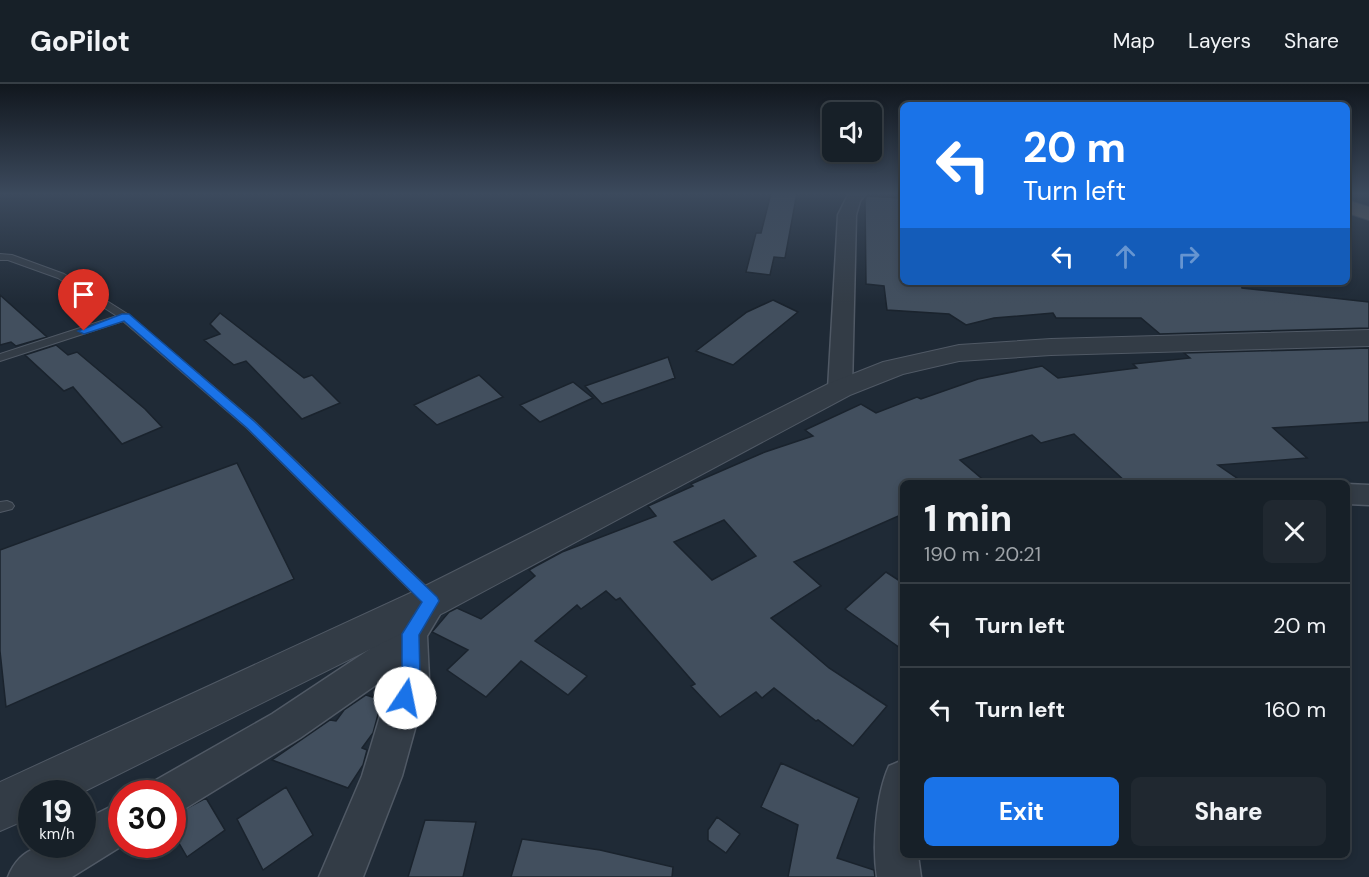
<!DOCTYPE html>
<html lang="en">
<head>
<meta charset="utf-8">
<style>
	:root { --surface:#172028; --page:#202830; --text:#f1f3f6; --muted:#9ea3a8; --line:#363e45; --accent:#1a73e8 }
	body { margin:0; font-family:"DM Sans",sans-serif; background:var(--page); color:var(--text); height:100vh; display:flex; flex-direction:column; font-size:22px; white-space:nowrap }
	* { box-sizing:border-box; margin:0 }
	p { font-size:20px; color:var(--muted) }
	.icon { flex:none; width:33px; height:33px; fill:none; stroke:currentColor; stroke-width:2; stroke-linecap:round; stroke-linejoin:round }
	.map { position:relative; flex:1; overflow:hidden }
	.sheet { position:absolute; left:900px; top:396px; width:450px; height:378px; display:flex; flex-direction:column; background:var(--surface); border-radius:9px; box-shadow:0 3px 9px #0003,0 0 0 2px var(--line) }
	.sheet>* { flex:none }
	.hud { position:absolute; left:900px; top:18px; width:450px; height:183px; border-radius:9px; box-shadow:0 3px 9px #0003,0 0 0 2px var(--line); background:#1a73e8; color:#fff; overflow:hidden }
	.controls { position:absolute; left:822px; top:18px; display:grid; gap:12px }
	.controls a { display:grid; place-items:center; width:60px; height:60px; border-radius:9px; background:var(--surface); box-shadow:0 3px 9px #0003,0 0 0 2px var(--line); font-size:30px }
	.speed { position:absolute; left:18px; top:696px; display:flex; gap:12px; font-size:30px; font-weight:700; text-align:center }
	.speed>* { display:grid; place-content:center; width:78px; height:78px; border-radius:50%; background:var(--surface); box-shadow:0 3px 9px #0003,0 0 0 2px var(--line); line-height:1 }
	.speed small { font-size:15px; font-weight:400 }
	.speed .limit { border:9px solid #d22; background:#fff; color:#111 }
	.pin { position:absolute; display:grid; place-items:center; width:51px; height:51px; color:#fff; margin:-62px -26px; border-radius:50% 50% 50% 0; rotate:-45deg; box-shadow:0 0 6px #0007 }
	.pin .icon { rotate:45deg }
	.me { position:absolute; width:66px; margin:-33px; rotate:11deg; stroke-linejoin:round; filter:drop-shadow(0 0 4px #0008) }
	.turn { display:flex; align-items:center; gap:21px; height:126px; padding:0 24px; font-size:27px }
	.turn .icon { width:78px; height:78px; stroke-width:2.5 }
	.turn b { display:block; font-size:42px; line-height:51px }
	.lanes { display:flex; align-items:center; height:57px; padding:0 24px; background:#0003; justify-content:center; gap:30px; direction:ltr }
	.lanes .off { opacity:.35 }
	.round { display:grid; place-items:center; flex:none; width:63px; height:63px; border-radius:9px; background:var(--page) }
	.overview { display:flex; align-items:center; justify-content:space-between; height:102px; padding:0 24px }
	h1 { font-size:36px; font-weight:800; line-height:45px }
	.cta { display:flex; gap:12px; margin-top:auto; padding:12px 24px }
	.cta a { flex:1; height:69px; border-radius:9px; background:var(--accent); color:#fff; font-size:24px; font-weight:800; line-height:69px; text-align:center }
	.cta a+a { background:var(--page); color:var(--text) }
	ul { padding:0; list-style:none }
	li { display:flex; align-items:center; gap:18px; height:84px; padding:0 24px; border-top:2px solid var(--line) }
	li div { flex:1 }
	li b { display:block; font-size:22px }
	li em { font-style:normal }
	header { display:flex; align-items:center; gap:36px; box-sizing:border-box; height:84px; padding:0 30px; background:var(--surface); border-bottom:2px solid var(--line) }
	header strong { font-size:28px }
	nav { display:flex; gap:33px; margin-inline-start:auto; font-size:21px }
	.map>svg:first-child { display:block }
</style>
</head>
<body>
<header>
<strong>GoPilot</strong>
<nav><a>Map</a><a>Layers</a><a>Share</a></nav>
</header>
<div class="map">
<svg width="1369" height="793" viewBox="0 0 1369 793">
	<rect width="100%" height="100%" fill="#1f2a36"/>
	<path fill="#424f5e" stroke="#1a232d" stroke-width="1.5" fill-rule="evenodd" d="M771 109H797L785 174 774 173 770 191 746 188 756 149H761Z
		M867 112 903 114V198H1241L1242 204 1369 218V244L1160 250 1141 234H1056L1053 229 994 234 966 241 949 230 887 226 884 202 866 200 865 115Z
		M0 211 47 253 16 262 11 258 0 261Z
		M773 216 798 228 733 281 696 267 747 228Z
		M220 229 304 294 312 291 340 319 302 335 246 277 234 281 204 256 220 250 210 240Z
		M56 261 68 271 77 268 145 325 162 343 122 360 73 303 64 307 25 271Z
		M1369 264V338L1273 344 1307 374 1218 381 1244 399H1127L1074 350 1041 359 1032 351 960 376 987 399H903V430L794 478 821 502 771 534 829 584 887 622 853 662 818 636 816 637 774 604 762 614 756 608 720 633 691 602 695 600 620 514 616 516 606 507 581 525 577 521 535 557 587 592 568 611 521 577 486 613 447 586 468 566 432 548 449 528 457 524 481 535 535 492 529 486 536 482 562 468 656 432 648 422 693 402 691 400 765 368 813 352 805 346 861 320 876 329 917 313 921 315 978 295 1042 282 1058 294 1137 284 1133 280 1190 274 1184 269ZM724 436 756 472 712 496 674 458Z
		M668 273 675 294 602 320 585 302Z
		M479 291 503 313 437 341 414 321Z
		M573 298 593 314 540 338 520 321Z
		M237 379 294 495 6 623 0 567V466Z
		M886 488 903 499V566L845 525Z
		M366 611 382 616 373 649 362 664 367 666 363 681 348 704 272 676 330 636 336 637 344 626Z
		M781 679 859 714 837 774 874 786 875 793H788L798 741 761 723Z
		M286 703 313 751 263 786 237 735Z
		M206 714 225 746 187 773 172 747V732Z
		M717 733 740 750 726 769 708 756V746Z
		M425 736 476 738 463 793H408Z
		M522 755 600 766 673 783 672 793H511Z"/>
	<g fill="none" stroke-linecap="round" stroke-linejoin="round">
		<g stroke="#505965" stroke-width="2">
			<path id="service" d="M0 170 12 171 64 190 129 231 255 338 437 513 439 517 437 521 431 523 425 521 247 344 123 237 0 277V270L117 232 58 194 8 176H0Z
				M7 417 12 419 14 422 12 425 0 428V418Z"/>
		</g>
		<g stroke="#505965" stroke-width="3">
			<path id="minor" d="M849 109H866L860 117 856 131 852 305 849 310 840 312 831 310 828 305 838 131Z
				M1347 400 1369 401V421L1347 420Z
				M431 504 443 508 448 517 427 552 429 594 402 692 363 793H319L362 692 393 589 300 654 186 724 172 730V710H150L156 696 272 630 370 565 398 540 419 508Z
				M903 676V771H918L921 793H877C872 762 876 711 889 682Z
				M122 717V760H125L72 793H8C22 758 50 760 82 760V737Z"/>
		</g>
		<g stroke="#505965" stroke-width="2">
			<path id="tertiary" d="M1369 246V262L1051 271 959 277 903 290 850 311 445 528 79 710H32V733L0 747V698L417 506 830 299 883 278 959 261 1051 255Z"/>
		</g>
		<g stroke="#3d4651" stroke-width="2">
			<path id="trunk" d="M1347 116 1369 123V136L1347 129Z"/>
		</g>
		<use href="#service" fill="#333c46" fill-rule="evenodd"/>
		<use href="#minor" fill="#333c46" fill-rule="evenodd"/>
		<use href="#tertiary" fill="#333c46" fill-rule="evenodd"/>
		<use href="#trunk" fill="#5e5e5c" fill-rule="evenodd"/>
	</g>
	<linearGradient id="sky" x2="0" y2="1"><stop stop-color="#11171e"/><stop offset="0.5" stop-color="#3c4a5d"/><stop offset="1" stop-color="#3c4a5d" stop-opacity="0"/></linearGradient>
	<rect width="1369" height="220" fill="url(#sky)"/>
	<path fill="#1a73e8" stroke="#114b97" stroke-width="1.5" d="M122 230H129L255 338 437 513 439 517 419 551 420 594 411 620 405 622 399 620 396 614 402 594V550L422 518 247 344 124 237 84 250 78 247Z"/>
</svg>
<div class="controls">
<a><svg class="icon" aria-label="sound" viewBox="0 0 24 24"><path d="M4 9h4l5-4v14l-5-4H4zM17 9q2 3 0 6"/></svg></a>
</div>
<div class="speed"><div>19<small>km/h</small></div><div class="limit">30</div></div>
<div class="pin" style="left:84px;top:247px;background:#d93025"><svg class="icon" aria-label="arrive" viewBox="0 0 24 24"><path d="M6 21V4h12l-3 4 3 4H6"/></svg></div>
<svg class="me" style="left:405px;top:614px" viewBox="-20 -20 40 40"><circle r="19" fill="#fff"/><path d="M0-13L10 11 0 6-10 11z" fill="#1a73e8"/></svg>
<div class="hud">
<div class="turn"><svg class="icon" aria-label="left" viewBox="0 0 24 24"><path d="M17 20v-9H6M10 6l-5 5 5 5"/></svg><div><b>20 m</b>Turn left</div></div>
<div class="lanes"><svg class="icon" aria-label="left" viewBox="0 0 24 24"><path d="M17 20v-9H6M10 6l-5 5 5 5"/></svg><svg class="icon off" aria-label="ahead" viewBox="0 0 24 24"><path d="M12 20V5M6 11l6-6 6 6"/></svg><svg class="icon off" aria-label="right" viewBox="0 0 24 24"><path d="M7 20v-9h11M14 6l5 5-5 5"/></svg></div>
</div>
<section class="sheet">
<div class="overview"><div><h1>1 min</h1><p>190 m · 20:21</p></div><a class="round"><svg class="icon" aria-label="close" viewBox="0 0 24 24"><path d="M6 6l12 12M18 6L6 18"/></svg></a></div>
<ul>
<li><svg class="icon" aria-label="left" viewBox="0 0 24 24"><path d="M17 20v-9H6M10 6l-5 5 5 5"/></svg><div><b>Turn left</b></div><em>20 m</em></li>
<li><svg class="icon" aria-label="left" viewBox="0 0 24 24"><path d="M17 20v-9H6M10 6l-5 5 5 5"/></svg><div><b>Turn left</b></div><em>160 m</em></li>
</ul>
<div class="cta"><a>Exit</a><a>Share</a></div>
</section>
</div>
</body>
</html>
